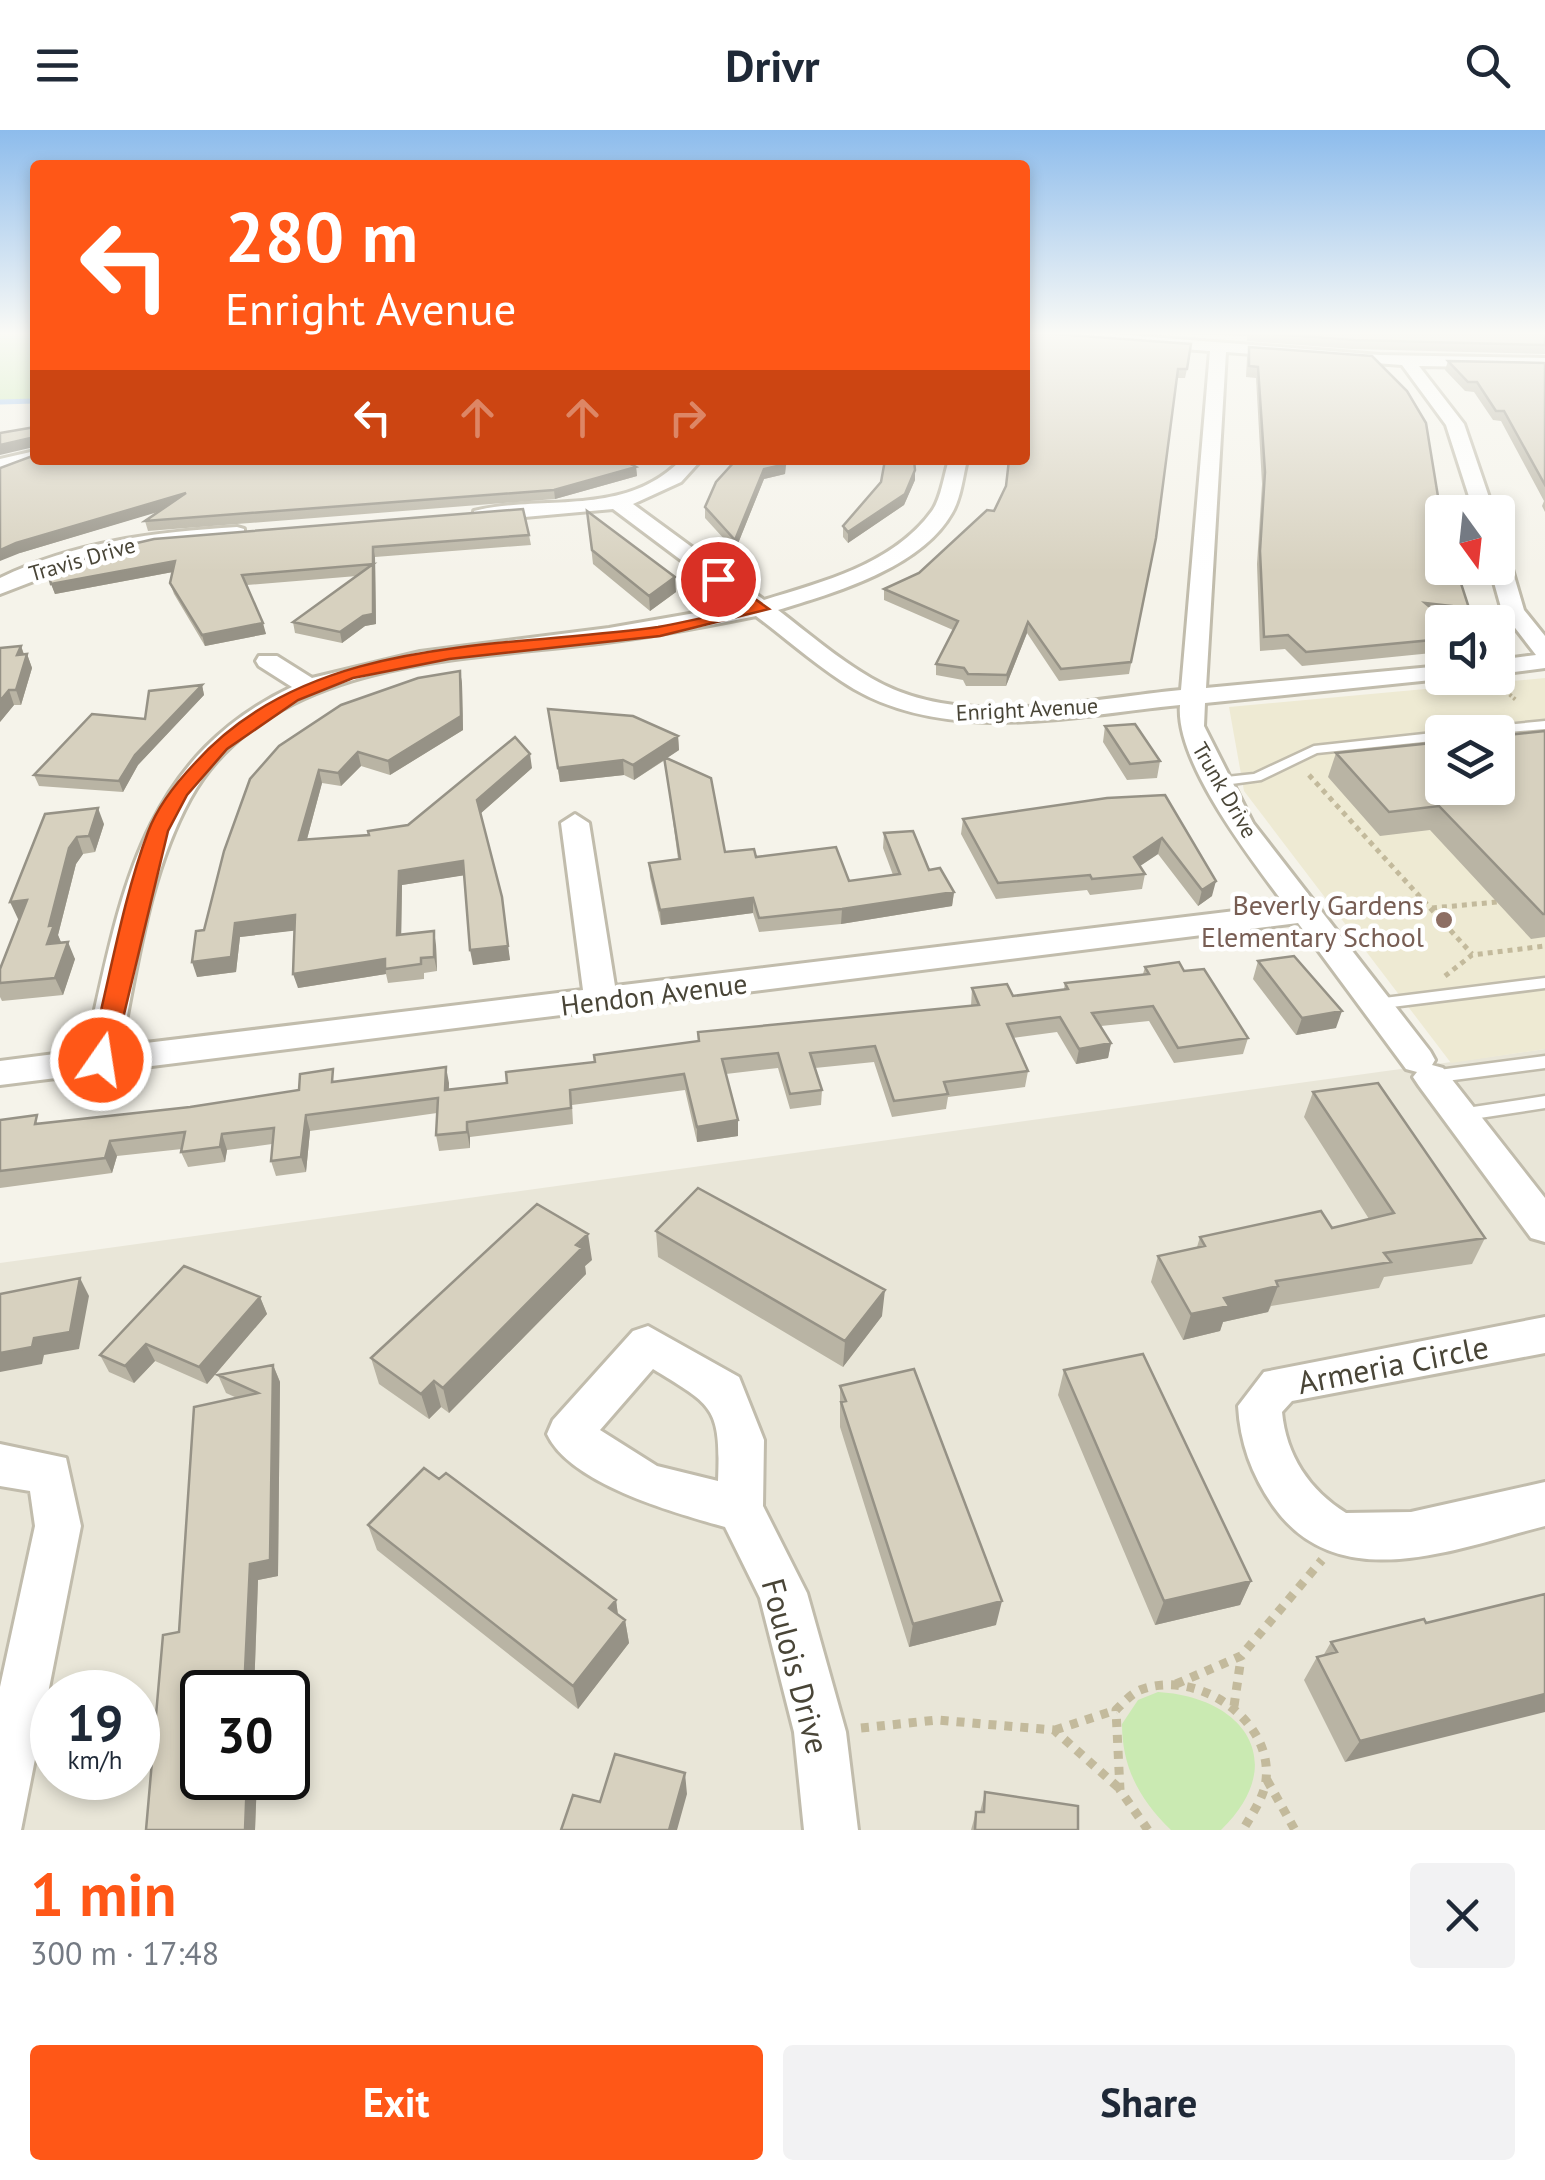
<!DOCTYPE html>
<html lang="en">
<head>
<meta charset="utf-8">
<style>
	:root { --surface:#fff; --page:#f2f2f3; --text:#1f2937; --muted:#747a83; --accent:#ff5717 }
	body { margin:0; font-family:"PT Sans",sans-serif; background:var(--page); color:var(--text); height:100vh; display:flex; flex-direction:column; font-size:38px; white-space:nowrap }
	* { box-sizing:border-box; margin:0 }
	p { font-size:32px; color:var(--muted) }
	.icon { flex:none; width:55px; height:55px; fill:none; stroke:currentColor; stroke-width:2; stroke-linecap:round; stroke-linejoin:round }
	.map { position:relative; height:1700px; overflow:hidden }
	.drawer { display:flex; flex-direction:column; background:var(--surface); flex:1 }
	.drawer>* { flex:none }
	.guide { position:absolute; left:30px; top:30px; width:1000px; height:305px; border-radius:10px; box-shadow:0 5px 15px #0003; background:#ff5717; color:#fff; overflow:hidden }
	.needle { width:65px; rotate:165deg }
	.fabs { position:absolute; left:1425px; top:365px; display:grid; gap:20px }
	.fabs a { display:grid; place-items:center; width:90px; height:90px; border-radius:10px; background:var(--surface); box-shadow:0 5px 15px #0003; font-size:50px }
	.speed { position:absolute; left:30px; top:1540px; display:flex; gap:20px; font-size:50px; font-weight:700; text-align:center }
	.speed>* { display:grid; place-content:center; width:130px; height:130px; border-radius:50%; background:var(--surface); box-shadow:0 5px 15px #0003; line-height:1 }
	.speed small { font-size:25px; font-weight:400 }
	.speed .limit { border:5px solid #111; border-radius:15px; background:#fff; color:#111 }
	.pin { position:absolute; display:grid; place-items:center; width:85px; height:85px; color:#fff; margin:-42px; border:5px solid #fff; border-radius:50%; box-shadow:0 2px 10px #0007 }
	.me { position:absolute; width:110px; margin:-55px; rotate:13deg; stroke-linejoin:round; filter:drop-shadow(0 0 8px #0008) }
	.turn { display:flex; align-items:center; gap:35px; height:210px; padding:0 30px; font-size:45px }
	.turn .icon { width:130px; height:130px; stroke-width:2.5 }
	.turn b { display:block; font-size:70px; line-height:85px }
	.lanes { display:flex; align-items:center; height:95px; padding:0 30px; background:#0003; justify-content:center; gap:50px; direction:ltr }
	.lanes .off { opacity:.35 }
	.round { display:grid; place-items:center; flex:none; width:105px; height:105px; border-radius:10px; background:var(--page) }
	.headline { display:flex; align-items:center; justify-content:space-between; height:170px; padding:0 30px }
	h1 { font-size:60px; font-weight:800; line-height:75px; color:var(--accent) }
	.cta { display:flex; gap:20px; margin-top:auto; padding:20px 30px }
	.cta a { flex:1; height:115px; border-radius:10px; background:var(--accent); color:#fff; font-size:40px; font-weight:800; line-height:115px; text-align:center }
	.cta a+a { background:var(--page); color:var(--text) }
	header { display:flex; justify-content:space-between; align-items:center; height:130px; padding:0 30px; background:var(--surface); font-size:45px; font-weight:800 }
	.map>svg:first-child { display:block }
</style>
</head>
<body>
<header><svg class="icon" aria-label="menu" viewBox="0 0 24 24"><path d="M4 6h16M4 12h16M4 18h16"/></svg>Drivr<svg class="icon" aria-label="search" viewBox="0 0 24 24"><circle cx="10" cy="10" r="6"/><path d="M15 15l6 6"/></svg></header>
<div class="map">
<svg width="1545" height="1700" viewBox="0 0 1545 1700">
	<rect width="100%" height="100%" fill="#f5f3ea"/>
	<path fill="#e9e6d8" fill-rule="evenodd" d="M1545 919V1700H0V1133ZM52 1562H138V1648H52ZM202 1562H288V1648H202Z"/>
	<path fill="#eeead3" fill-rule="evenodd" d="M1545 548V919L1451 933 1244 661 1229 577ZM1442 602H1498V658H1442Z"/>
	<path fill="#caeab2" d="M0 204H35V270L0 272Z
		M1158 1562C1244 1567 1291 1632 1221 1700H1171C1140 1670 1122 1638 1122 1594L1138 1570Z"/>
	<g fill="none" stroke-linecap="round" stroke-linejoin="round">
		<path stroke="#a5c9f3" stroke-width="5" d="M0 272 35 271"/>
		<g stroke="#c1bcac" stroke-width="5">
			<path id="service" d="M1545 591V599L1498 603 1469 602 1475 598Z
				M1442 602V610L1317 623 1261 650 1217 656 1211 652 1217 648 1254 644 1314 616Z
				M1545 848V858L1376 879 1368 874 1376 869Z
				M1545 926V938L1431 953 1425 951 1423 947 1425 943 1431 941Z
				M1545 966V978L1460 991 1454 989 1452 985 1454 981 1460 979Z"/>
		</g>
		<g stroke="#c1bcac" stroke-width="6">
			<path id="minor" d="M1046 204H1113L1380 225 1545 228V238L1419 236 1464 294 1494 382H1474L1446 295 1402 235 1226 222 1206 558 1442 536V548H1451L1205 573 1204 596 1253 693 1430 921 1435 930 1432 935 1443 938 1545 1068V1112L1531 1108 1419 956 1413 947 1417 942 1406 939 1298 793 0 955V931L86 920C120 771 138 630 292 557L259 536 256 531 259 526H277L312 548 420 522 609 498 741 475 613 379 481 391 474 389V381C545 364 624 388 681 330H701L681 352 633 374 764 470C822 452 894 434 932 381 941 369 944 345 949 330H967C963 346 961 368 952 383 921 438 834 463 778 480 808 503 838 529 871 548 961 601 1084 569 1181 560L1210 221 1054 209ZM756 486C788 510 820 539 854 559 951 615 1076 585 1180 575 1175 632 1251 729 1285 775L615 856 589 693 575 684 561 693 583 860 121 916C138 833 149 744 190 669 268 527 468 530 606 512 657 506 706 496 756 486Z
				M35 321V330L42 331 0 341V329Z
				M237 397 244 399V407L91 429 0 464V448C74 412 155 402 237 397Z
				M1498 423 1509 429 1524 480 1545 506V538L1498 544V530L1536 525 1502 481 1490 438H1498Z
				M1545 1187V1223L1292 1271 1282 1282C1286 1325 1309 1360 1346 1383L1411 1382 1545 1352V1396C1456 1418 1339 1468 1274 1377 1252 1346 1240 1313 1238 1276L1264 1242Z
				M648 1196 739 1247 764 1310 763 1376 807 1463 846 1602 858 1700H804L794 1602 760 1468 725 1397C675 1383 570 1354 547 1304L553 1290 633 1201ZM653 1239C713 1276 721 1276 718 1351L657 1336 600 1300Z
				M0 1314 66 1328 81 1396 21 1700H0V1557L35 1396 30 1361 0 1356Z"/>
		</g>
		<path stroke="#c3ba9c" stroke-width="4" stroke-dasharray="2.5 2.5" stroke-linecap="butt" d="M1460 555 1487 553
			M1502 558 1516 570"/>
		<path stroke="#c3ba9c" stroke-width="5" stroke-dasharray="5 5" stroke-linecap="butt" d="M1309 645 1472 824
			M1432 778 1497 772
			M1445 846 1472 825 1545 816"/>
		<path stroke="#c3ba9c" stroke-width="9" stroke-dasharray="8 8" stroke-linecap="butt" d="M1176 1554 1241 1526 1322 1430
			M1234 1576 1241 1528
			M861 1598 937 1590 1054 1600 1120 1659
			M1055 1600 1116 1580
			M1267 1650 1295 1700
			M1148 1700 1120 1660 1116 1580C1123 1573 1131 1564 1140 1560 1196 1538 1273 1589 1266 1650 1264 1668 1251 1685 1243 1700"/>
		<use href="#service" fill="#fff" fill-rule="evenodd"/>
		<use href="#minor" fill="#fff" fill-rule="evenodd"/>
	</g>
	<path fill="#b9b4a4" d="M1025 204 1187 239 1185 248H1177L1156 408 1129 544 1059 551 1027 503 1006 556H966L963 550 936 545V534L953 500 884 470V459L919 443 994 381 1006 356 1008 338 1005 330H1025Z
		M1167 204H1545V224L1352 219 1247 211V206Z
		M1249 217 1442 438 1469 478 1465 491 1443 489 1442 522 1302 536 1285 519 1260 521 1257 434 1262 354 1256 248 1246 247 1247 227Z
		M1448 231 1545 233V382L1542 376 1544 371 1501 291 1493 290 1474 262 1465 261 1445 240Z
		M35 325 636 337 637 346 555 369 148 401 145 391 159 381 20 423Z
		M883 330H914L915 350 904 375 848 413 843 407V396L881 352 884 338Z
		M786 334 785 344 764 349 735 421 705 388V377Z
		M587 381 676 462 650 481 593 434Z
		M529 405 531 415 375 427 376 494 365 496 342 513 295 503 293 492 357 446 247 455 266 504 205 516 174 464 170 453 173 442 55 464 50 450 94 423Z
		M21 516 24 524H27L32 538 21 575H14L0 592Z
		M460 541 462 554 463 600 390 645 361 636 341 656 322 653 307 709 369 705 408 695 532 638 481 683 510 830 473 835 464 745 402 755 401 804 436 815 437 841 424 843V849L388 853 386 844 298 858 295 800 240 807 236 842 197 847 204 800 250 649Z
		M202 555 204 565 138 635 123 662 39 656 34 645 145 589Z
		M550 594 678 606 679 620 667 628 725 722 756 727 849 751 893 745 883 718 884 703 954 762 952 776 841 794 759 802 753 783 661 795 650 747 649 733 678 729 665 630 634 650 624 645 560 652Z
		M1105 596 1160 631 1157 648 1127 650 1103 612Z
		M1545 601V807L1531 809 1430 700 1380 706 1328 647 1336 623Z
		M1165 665 1212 766 1198 776 1158 724 1140 736 1145 744 1142 759 1090 765 1087 760 996 769 961 704 963 689Z
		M45 684 104 694 95 722 83 724 76 734 58 805 61 813 75 829 63 865 2 871 0 867V839L20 789H18Z
		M1258 831 1336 898 1296 905 1253 849Z
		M1145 837 1184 841 1248 908 1243 924 1174 933 1149 891 1101 896 1111 913 1108 928 1076 934 1057 902 1013 908 1028 941 1025 957 948 967 946 979 892 987 874 932 815 938 822 960 821 975 790 979 778 938 726 944 738 1006 697 1012 685 960 572 975 573 994 470 1007V1018L439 1021 436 1005 437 983 310 1001 306 1042 276 1046 271 1031 272 1014 227 1020 225 1032 188 1037 181 1022 182 1019 117 1026 112 1043 0 1058V990L41 993 190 977 299 960 336 952 449 953V959L507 953 595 932 698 911V902L971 876 972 858 1013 866 1064 859 1065 853 1143 844Z
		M1313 962 1485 1108 1472 1134 1384 1147 1379 1158 1271 1176 1268 1182 1223 1192 1220 1201 1183 1210 1151 1152 1158 1126 1197 1117 1200 1107 1332 1098 1369 1089 1304 987Z
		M656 1101 882 1186 843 1237 658 1127Z
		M592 1130 585 1136 586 1144 449 1283 441 1277 429 1289 379 1254 371 1228Z
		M260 1167 267 1184 207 1254 155 1231 134 1253 109 1242 100 1225Z
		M273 1235 280 1252 278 1446 258 1450 254 1562H202V1648H257L255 1700H146L163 1505 179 1502 194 1277 237 1268 226 1263 218 1245Z
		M1064 1240 1251 1451 1240 1475 1155 1495 1058 1265Z
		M840 1256 996 1495 909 1517 840 1297Z
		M439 1349 616 1470 618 1485 625 1490 629 1513 578 1579 377 1420 368 1395Z
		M1545 1464 1345 1632 1304 1550 1317 1527 1323 1526 1331 1512 1426 1493Z
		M985 1662 1078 1700H971L976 1682H980Z"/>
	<path fill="#969286" d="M31 308 34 317 0 325V315Z
		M786 334 785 344 764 349 735 421V410L764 339Z
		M636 337 637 346 555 369 554 360Z
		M915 340V350L904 375 848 413V402Z
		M186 363 188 373 20 423 0 431V420L16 413Z
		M373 417 375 427 376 494 365 496 342 513 340 502 363 486Z
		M175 431 178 441 55 464 51 454Z
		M675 447 676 462 650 481 649 466Z
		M1028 492 1027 503 1006 556 1007 545Z
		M263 493 266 504 205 516 202 505Z
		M21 516 25 528 27 524 32 538 21 575 16 560 17 525Z
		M460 541 462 554 463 600 390 645 388 631Z
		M202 555 204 565 138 635 123 662 119 651 135 625Z
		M9 560 14 575 0 592V571Z
		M678 606 679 620 634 650 633 635Z
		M358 622 361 636 341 656 338 643Z
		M530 624 532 638 480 684 477 670Z
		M623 630 624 645 560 652 558 638Z
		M319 640 322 653 303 724 299 710Z
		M98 678 104 694 95 722 89 706Z
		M77 707 83 724 76 734 58 805 61 812 47 814 49 796 69 718Z
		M1162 708 1158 724 1131 742 1134 727Z
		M463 731 466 745 402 755 401 819 397 805 399 741Z
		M1216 751 1212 766 1198 776 1202 760Z
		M954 762 952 776 841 794 842 779Z
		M502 767 510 830 473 835 470 820Z
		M753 768V783L661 795 660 780Z
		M27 770 35 787 18 789 10 772Z
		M295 785 300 800 240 807 236 842 197 847 192 832 235 793Z
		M434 801 436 815 437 841 434 827Z
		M68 812 75 829 63 865 55 848Z
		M385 829 386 844 298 858 293 844Z
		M1342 881 1336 898 1296 905 1302 888Z
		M1111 913 1108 928 1076 934 1079 919Z
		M446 937 449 953 448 975 445 960Z
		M306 985 310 1001 306 1042 301 1027Z
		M738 990V1006L697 1012V997Z
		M467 992 470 1007V1018L467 1002Z
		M222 1004 227 1020 225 1032 220 1017Z
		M110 1011 117 1026 112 1043 105 1028Z
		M588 1104 592 1130 585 1136 586 1144 449 1283 443 1258Z
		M80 1148 89 1166 79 1219 44 1225 42 1234 0 1242V1223L34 1208Z
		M1278 1156 1268 1182 1223 1192 1220 1201 1183 1210 1191 1184 1224 1168Z
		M885 1160 882 1186 843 1237 845 1211Z
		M260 1167 267 1184 207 1254 199 1237Z
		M146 1214 155 1231 134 1253 125 1236Z
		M273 1235 280 1252 278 1446 258 1450 254 1562H244L250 1434Z
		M434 1251 441 1277 429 1289 421 1264Z
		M1251 1451 1240 1475 1155 1495 1164 1471Z
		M616 1470 619 1493 609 1478Z
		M1002 1471 996 1495 909 1517 913 1494Z
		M625 1490 629 1513 578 1579 573 1556Z
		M1545 1564V1582L1345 1632 1360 1611Z
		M685 1643 687 1664 677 1700H669Z
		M247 1648H257L255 1700H245Z"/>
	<path fill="#d7d1bf" stroke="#969286" stroke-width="2.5" d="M1025 204H1055L1191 214 1187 239H1178L1156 408 1131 532 1061 539 1028 492 1007 545 968 544 964 538 936 534 958 491 884 459 919 443 987 380 994 381 1006 356 1009 330H1025Z
		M1273 204H1545V215L1354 210Z
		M1249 217 1372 226 1407 261 1426 293 1442 391V438H1456L1469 478 1425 473 1448 492H1442V509L1306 522 1288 505 1264 507 1260 421 1265 342 1258 237 1249 236Z
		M1448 231 1545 233V355L1504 281H1496L1477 252H1468Z
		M35 297V313L31 308 0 315V303Z
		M35 325V330H623L636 337 554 360 145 391 186 363 16 413 0 420V338Z
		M736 330H784L786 334 764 339 735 410 705 377 716 352Z
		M885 330H914L915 340 905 364 848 402 843 396 881 352Z
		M523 379 529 405 373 417V484L363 486 340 502 293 492 373 434 242 445 263 493 202 505 170 453 175 431 51 454 50 450 94 423 154 409Z
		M587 381 675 447 649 466 592 420Z
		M21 516 17 525 27 524 16 560H9L0 571V518Z
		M460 541 461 586 388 631 358 622 338 643 319 640 299 710 369 705 368 701 408 695 515 607 530 624 477 670 502 767 508 816 470 820 463 731 399 741 397 805 434 801V827L421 828V834L385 839V829L293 844 295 785 235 793 231 827 192 832 196 801 204 800 224 721 250 649 279 616 341 575 418 548Z
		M202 555 135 625 119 651 34 645 92 584 145 589 149 561Z
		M548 579 633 586 678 606 633 635 623 630 558 638Z
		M1135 594 1160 631 1130 634 1105 596Z
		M1545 601V784H1543L1439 676 1389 682 1336 623 1442 612V658H1498V606Z
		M664 627 711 648 725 722 754 719 756 727 836 717 849 751 900 744 884 703 913 701 929 740 940 738 954 762 842 779 759 788 753 768 660 780 649 733 680 729Z
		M1165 665 1216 751 1202 760 1162 708 1134 727 1145 744 1092 749 1090 745 998 753 963 689 1107 668Z
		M98 678 89 706 77 707 69 718 49 796 54 795 47 814 68 812 55 848 0 853V839L27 770 10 772 45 684Z
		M1294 826 1342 881 1302 888 1258 831Z
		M1179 832 1184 841 1204 839 1248 908 1178 918 1153 876 1092 883 1111 913 1079 919 1060 887 1007 894 1028 941 944 952 948 964 894 971 875 916 810 923 822 960 790 964 778 923 722 929 738 990 697 997 684 944 570 960 571 978 467 992V1002L436 1005 438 968 306 985 301 1027 271 1031 274 998 222 1004 220 1017 181 1022 185 1002 110 1011 105 1028 0 1041V990L37 985 35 994 190 977 299 960 300 944 333 939 332 952 446 937 445 960 507 953 506 942 595 932 594 925 699 911 698 902 979 875 972 858 1007 854 1013 866 1068 859 1065 853 1149 844 1145 837Z
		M1378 953 1485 1108 1384 1123 1391 1132 1276 1151 1278 1156 1224 1168 1229 1176 1191 1184 1158 1126 1205 1116 1200 1107 1321 1081 1332 1098 1394 1083 1313 962Z
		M698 1058 885 1160 845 1211 656 1101Z
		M537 1074 588 1104 576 1115 582 1118 443 1258 434 1251 421 1264 371 1228Z
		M184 1136 260 1167 199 1237 146 1214 125 1236 100 1225Z
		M80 1148 70 1202 34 1208 32 1217 0 1223V1164Z
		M1143 1224 1251 1451 1164 1471 1064 1240Z
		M273 1235 270 1430 250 1434 244 1562H202V1648H247L245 1700H146L163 1505 179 1502 194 1277 258 1263 218 1245Z
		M914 1239 1002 1471 913 1494 841 1272 846 1271 840 1256Z
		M424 1338 439 1349 446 1343 616 1470 609 1478 625 1490 573 1556 368 1395Z
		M1545 1464V1564L1360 1611 1317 1527 1337 1522 1331 1512 1424 1489 1426 1493Z
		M615 1624 685 1643 669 1700H561L573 1665 600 1672Z
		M985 1662 1078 1676V1700H975L976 1682H984Z"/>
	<linearGradient id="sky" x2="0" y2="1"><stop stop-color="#8dbcec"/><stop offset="0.46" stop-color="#fafaf6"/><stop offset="1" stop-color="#fafaf6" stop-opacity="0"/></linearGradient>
	<rect width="1545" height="442" fill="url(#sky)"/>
	<path fill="#ff5717" stroke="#a6390f" stroke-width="2.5" d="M712 446H723L769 479 660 506 449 529 353 548 298 570 227 619 187 665 168 701 113 930 110 936H92L89 930C108 858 122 771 148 702 158 675 176 653 195 633 310 504 502 519 658 497 688 492 718 484 748 477L712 453Z"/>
	<circle fill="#8d6e63" stroke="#fff" stroke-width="4" cx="1444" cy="790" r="10"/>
	<g text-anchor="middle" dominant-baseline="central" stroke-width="9" stroke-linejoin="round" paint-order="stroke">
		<g font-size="22" fill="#494537" stroke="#fff">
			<text transform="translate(82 429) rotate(-16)">Travis Drive</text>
			<text transform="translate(1027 579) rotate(-3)">Enright Avenue</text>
			<text transform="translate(1225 660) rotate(60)">Trunk Drive</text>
		</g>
		<g font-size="28" fill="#785e54" stroke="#fff" text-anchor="end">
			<text x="1424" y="774">Beverly Gardens<tspan x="1424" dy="32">Elementary School</tspan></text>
		</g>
		<g font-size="28" fill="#494537" stroke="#fff">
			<text transform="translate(654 864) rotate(-7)">Hendon Avenue</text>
		</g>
		<g font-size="32" fill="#494537" stroke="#fff">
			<text transform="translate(1393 1234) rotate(-11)">Armeria Circle</text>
			<text transform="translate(796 1536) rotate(75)">Foulois Drive</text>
		</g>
	</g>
</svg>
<div class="fabs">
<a><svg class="needle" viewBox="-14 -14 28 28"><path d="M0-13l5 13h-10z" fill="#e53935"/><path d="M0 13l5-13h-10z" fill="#747a83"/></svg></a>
<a><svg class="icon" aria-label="sound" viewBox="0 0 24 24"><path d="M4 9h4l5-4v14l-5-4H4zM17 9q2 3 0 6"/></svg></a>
<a><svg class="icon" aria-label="layers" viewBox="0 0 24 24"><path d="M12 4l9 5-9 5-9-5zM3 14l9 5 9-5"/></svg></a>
</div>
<div class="speed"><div>19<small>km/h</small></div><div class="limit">30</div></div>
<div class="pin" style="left:718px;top:449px;background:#d93025"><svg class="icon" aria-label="arrive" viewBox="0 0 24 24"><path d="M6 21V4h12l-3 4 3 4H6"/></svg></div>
<svg class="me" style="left:101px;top:930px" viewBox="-20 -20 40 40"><circle r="17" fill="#ff5717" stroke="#fff" stroke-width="3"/><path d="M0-11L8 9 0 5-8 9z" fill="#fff"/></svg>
<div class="guide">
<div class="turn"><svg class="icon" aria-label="left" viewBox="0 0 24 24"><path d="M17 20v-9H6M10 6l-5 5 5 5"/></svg><div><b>280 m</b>Enright Avenue</div></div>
<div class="lanes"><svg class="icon" aria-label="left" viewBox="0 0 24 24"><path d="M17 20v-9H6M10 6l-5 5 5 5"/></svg><svg class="icon off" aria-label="ahead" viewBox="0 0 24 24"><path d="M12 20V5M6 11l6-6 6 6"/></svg><svg class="icon off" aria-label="ahead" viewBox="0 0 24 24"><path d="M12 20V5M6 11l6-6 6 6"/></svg><svg class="icon off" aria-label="right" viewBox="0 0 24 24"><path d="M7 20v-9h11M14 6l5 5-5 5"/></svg></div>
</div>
</div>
<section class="drawer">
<div class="headline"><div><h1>1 min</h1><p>300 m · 17:48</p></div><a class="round"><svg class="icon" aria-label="close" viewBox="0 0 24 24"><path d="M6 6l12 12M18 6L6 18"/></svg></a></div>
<div class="cta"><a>Exit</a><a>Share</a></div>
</section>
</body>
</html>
